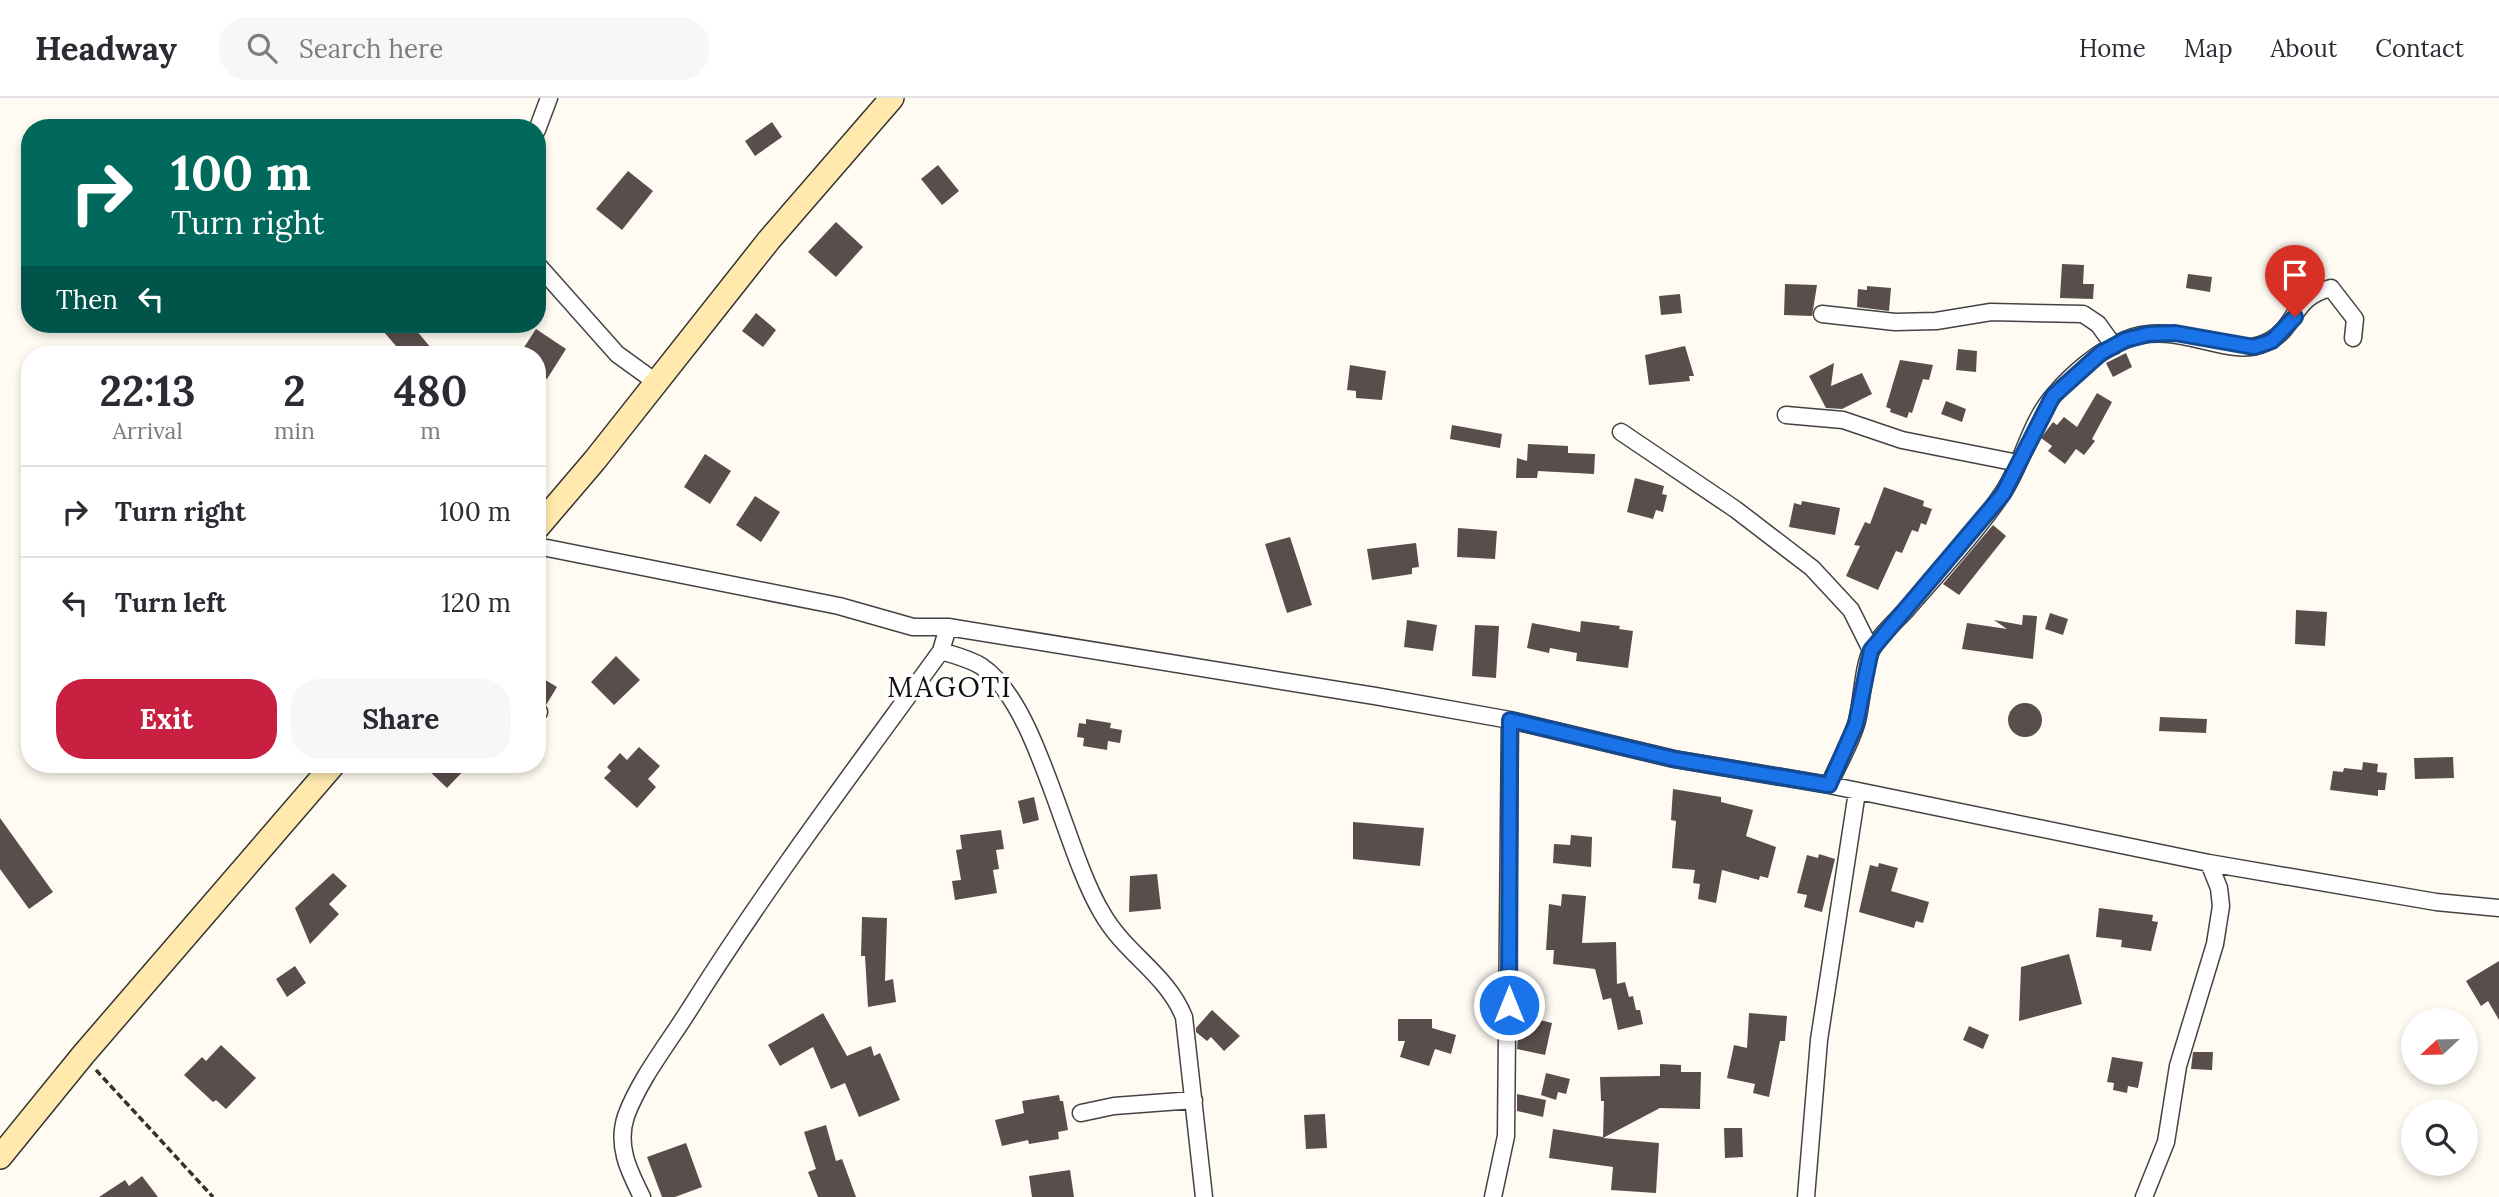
<!DOCTYPE html>
<html lang="en">
<head>
<meta charset="utf-8">
<style>
	:root { --surface:#fff; --page:#f7f7f7; --text:#2b2b33; --muted:#7c7c81; --line:#e1e1e2; --accent:#c91f41 }
	body { margin:0; font-family:Lora,serif; background:var(--page); color:var(--text); height:100vh; display:flex; flex-direction:column; font-size:26px; white-space:nowrap }
	* { box-sizing:border-box; margin:0 }
	p { font-size:23px; color:var(--muted) }
	.icon { flex:none; width:38px; height:38px; fill:none; stroke:currentColor; stroke-width:2; stroke-linecap:round; stroke-linejoin:round }
	.map { position:relative; flex:1; overflow:hidden }
	.details { position:absolute; left:21px; top:248px; width:525px; height:427px; display:flex; flex-direction:column; background:var(--surface); border-radius:28px; box-shadow:0 4px 10px #0003 }
	.details>* { flex:none }
	.guide { position:absolute; left:21px; top:21px; width:525px; height:214px; border-radius:28px; box-shadow:0 4px 10px #0003; background:#00695c; color:#fff; overflow:hidden }
	.needle { width:46px; rotate:248deg }
	.buttons { position:absolute; left:2401px; top:910px; display:grid; gap:14px }
	.buttons a { display:grid; place-items:center; width:77px; height:77px; border-radius:50%; background:var(--surface); box-shadow:0 4px 10px #0003; font-size:35px }
	.pin { position:absolute; display:grid; place-items:center; width:60px; height:60px; color:#fff; margin:-72px -30px; border-radius:50% 50% 50% 0; rotate:-45deg; box-shadow:0 0 7px #0007 }
	.pin .icon { rotate:45deg }
	.me { position:absolute; width:77px; margin:-38px; rotate:0deg; stroke-linejoin:round; filter:drop-shadow(0 0 5px #0008) }
	.turn { display:flex; align-items:center; gap:24px; height:147px; padding:0 35px; font-size:32px }
	.turn .icon { width:91px; height:91px; stroke-width:2.5 }
	.turn b { display:block; font-size:49px; line-height:60px }
	.then { display:flex; align-items:center; height:66px; padding:0 35px; background:#0003; gap:14px; font-size:26px }
	.eta { display:flex; justify-content:space-evenly; align-items:center; height:119px; text-align:center }
	.eta b { font-size:42px; font-weight:700; line-height:49px }
	.action { display:flex; gap:14px; margin-top:auto; padding:14px 35px }
	.action a { flex:1; height:80px; border-radius:28px; background:var(--accent); color:#fff; font-size:28px; font-weight:700; line-height:80px; text-align:center }
	.action a+a { background:var(--page); color:var(--text) }
	ul { padding:0; list-style:none }
	li { display:flex; align-items:center; gap:21px; height:91px; padding:0 35px; border-top:2px solid var(--line) }
	li div { flex:1 }
	li b { display:block; font-size:26px }
	li em { font-style:normal }
	header { display:flex; align-items:center; gap:42px; box-sizing:border-box; height:98px; padding:0 35px; background:var(--surface); border-bottom:2px solid var(--line) }
	header strong { font-size:33px }
	nav { display:flex; gap:38px; margin-inline-start:auto; font-size:24px }
	.search { width:490px; height:63px; background:var(--page); display:flex; align-items:center; gap:18px; box-sizing:border-box; padding:0 24px; border-radius:28px; color:var(--muted); font-size:26px }
	.map>svg:first-child { display:block }
</style>
</head>
<body>
<header>
<strong>Headway</strong>
<div class="search"><svg class="icon" aria-label="search" viewBox="0 0 24 24"><circle cx="10" cy="10" r="6"/><path d="M15 15l6 6"/></svg>Search here</div>
<nav><a>Home</a><a>Map</a><a>About</a><a>Contact</a></nav>
</header>
<div class="map">
<svg width="2499" height="1099" viewBox="0 0 2499 1099">
	<rect width="100%" height="100%" fill="#fffbf2"/>
	<path fill="#594e4b" d="M772 24 782 39 755 58 745 43Z
		M938 67 959 93 942 107 921 81Z
		M628 73 653 93 622 132 596 111Z
		M836 124 863 149 836 179 808 154Z
		M2062 166 2084 167 2083 186H2094L2093 201 2060 200Z
		M2188 176 2212 179 2210 194 2186 190Z
		M1785 186 1817 187 1812 218 1784 217Z
		M1867 188 1891 190 1889 213 1857 209 1858 191 1867 192Z
		M1680 196 1682 215 1661 217 1659 198Z
		M756 215 776 232 763 249 742 233Z
		M377 226H411L431 250 422 257H385L396 248Z
		M536 231 566 251 547 281 537 275V257H519Z
		M1685 248 1694 278H1689L1690 283 1649 287 1645 257Z
		M1958 251 1977 253 1976 274 1956 272Z
		M2126 255 2132 269 2113 279 2106 265Z
		M1900 262 1933 267 1929 282 1923 281 1912 315 1909 314 1907 320 1890 314 1891 311 1886 309Z
		M1834 265 1831 288 1862 275 1872 296 1842 311 1826 310 1809 278Z
		M1350 267 1386 273 1382 302 1356 300V293L1347 292Z
		M2097 295 2112 304 2092 341 2095 343 2084 357 2076 351 2065 366 2048 353 2052 348 2041 340 2053 324 2057 327 2064 319 2077 329Z
		M1946 303 1966 311 1962 324 1941 316Z
		M1452 327 1502 336 1500 350 1450 341Z
		M1528 346 1568 348V355L1595 356 1594 376 1538 373 1537 380H1516L1517 360 1527 363Z
		M705 356 731 373 710 406 684 389Z
		M1635 380 1664 388 1662 396 1667 397 1663 414 1656 412 1653 421 1627 414Z
		M1884 389 1924 403 1923 408 1932 411 1926 427 1921 425 1918 434 1912 432 1902 455 1896 453 1878 492 1846 478 1860 448 1854 447 1865 424 1870 426Z
		M755 398 780 414 761 444 736 427Z
		M1802 403 1840 410 1835 437 1789 429 1794 405 1801 407Z
		M1993 427 2006 438 1959 497 1943 486Z
		M1458 430 1497 433 1495 461 1457 459Z
		M1290 439 1312 507 1287 515 1265 446Z
		M1416 445 1419 469 1412 470V476L1372 482 1367 451Z
		M2296 512 2327 514 2325 548 2295 546Z
		M2050 515 2068 521 2063 537 2045 531Z
		M2023 517 2037 518 2033 561 1962 551 1967 525 2007 531 1994 522 2022 527Z
		M1407 522 1437 527 1433 553 1404 549Z
		M1581 523 1620 528 1619 531 1633 533 1628 570 1576 563 1577 555 1550 550 1549 555 1527 550 1532 525 1580 534Z
		M1475 527 1499 528 1496 580 1472 578Z
		M616 558 640 582 614 607 591 584Z
		M537 577 557 589 546 607 537 603Z
		M2008 622a17 17 0 1 1 34 0a17 17 0 1 1-34 0Z
		M2160 619 2207 621 2206 635 2159 633Z
		M1086 621 1111 625 1110 630 1122 632 1120 645 1108 643 1107 652 1083 648 1084 640 1077 639 1079 625 1086 626Z
		M639 649 660 668 648 681 656 689 637 710 604 680 611 673 607 669 620 655 627 662Z
		M2453 659 2454 680 2415 681 2414 660Z
		M2363 664 2378 666 2377 674 2387 675 2385 692H2378V698L2330 692 2333 673 2343 674 2344 670 2362 672Z
		M423 667H469L447 690Z
		M1673 691 1721 699V704L1753 712 1746 738 1776 749 1768 780 1760 778 1759 782 1722 772 1716 805 1698 801 1700 786 1693 785 1695 772 1672 770 1676 723 1671 722Z
		M1034 699 1039 722 1023 726 1018 703Z
		M0 720 53 794 29 811 0 771Z
		M1353 724 1424 730 1420 768 1353 761Z
		M1001 732 1004 751 996 752 999 771 993 772 997 795 955 802 952 783 961 782 956 752 962 751 960 737Z
		M1571 737 1592 739 1591 769 1553 765 1554 746 1570 747Z
		M1819 756 1835 761 1822 814 1804 809 1807 797 1797 795 1807 757 1818 760Z
		M1879 765 1898 770 1891 793 1929 804 1923 825 1916 823 1914 830 1859 814 1870 767 1878 769Z
		M333 775 347 788 329 806 339 816 310 846 295 810Z
		M1157 776 1161 811 1129 814 1130 778Z
		M1562 796 1586 798 1582 845 1616 844 1617 886 1625 884 1629 899 1633 898 1636 912H1640L1643 926 1618 932 1611 900 1603 902 1595 871 1553 866 1554 852H1546L1549 806 1561 808Z
		M2099 810 2153 817 2152 823 2158 824 2151 853 2121 849 2122 842 2096 839Z
		M862 819 887 820 885 883 893 881 896 904 868 909 865 858H861Z
		M2069 856 2082 906 2019 923 2021 869Z
		M2499 863V922L2488 903 2481 908 2466 883Z
		M295 868 306 885 287 899 276 881Z
		M1212 912 1240 938 1224 953 1211 939 1207 943 1196 934V930Z
		M823 915 847 958 871 948 874 958 880 955 900 1002 859 1019 845 985 831 991 813 949 780 968 768 947Z
		M1749 915 1787 918 1785 943H1780L1769 999 1753 995 1755 986 1727 980 1734 947 1747 950Z
		M1520 917 1552 925 1545 957 1517 951Z
		M1398 921H1432V930L1456 937 1451 956 1435 951 1429 968 1400 959 1405 943H1398Z
		M1969 928 1989 937 1983 951 1963 942Z
		M221 947 256 980 226 1011 216 1002 213 1004 184 977 202 959 206 963Z
		M2193 954H2213L2212 972 2191 971Z
		M2112 959 2143 964 2138 990 2128 988 2127 995 2113 992 2114 985 2107 984Z
		M1660 966 1681 967V974H1701L1700 1011 1660 1010 1603 1040 1659 1045 1656 1095 1611 1092 1613 1069 1549 1060 1553 1031 1603 1039 1604 1003H1601L1600 979 1660 978Z
		M1546 975 1570 981 1566 996 1558 994 1556 1002 1541 997Z
		M1517 996 1546 1002 1543 1019 1517 1013Z
		M1059 997 1060 1003H1063L1068 1032 1058 1034 1059 1041 1029 1046 1028 1042 1002 1048 995 1022 1024 1015 1022 1003Z
		M1325 1016 1327 1050 1306 1051 1304 1017Z
		M826 1027 836 1063 842 1061 856 1099H818L808 1074 816 1071 804 1034Z
		M1724 1030H1742L1743 1059 1725 1060Z
		M686 1045 702 1089 675 1099H662L647 1059Z
		M1070 1072 1074 1099H1032L1029 1078Z
		M142 1078 158 1099H99L125 1082 129 1088Z"/>
	<g fill="none" stroke-linecap="round" stroke-linejoin="round">
		<g stroke="#434343" stroke-width="19">
			<path id="street" d="M537 32 549 0
				M537 166 617 256 657 285
				M1822 216 1895 224 1936 223 1991 214 2083 216 2098 226 2114 248
				M1786 317 1843 322 1902 342 2018 365
				M1621 334 1735 411 1812 470 1851 512 1871 552
				M537 448 839 508 913 529H948L1375 598 1510 622 1674 661 1829 687 2209 765 2436 804 2499 810
				M941 553C954 557 970 561 981 568 1038 605 1064 752 1102 815 1126 857 1166 875 1184 919L1204 1099
				M537 613 539 614
				M1829 687C1838 666 1851 645 1857 623 1862 604 1863 567 1872 551 1881 536 1896 523 1907 511 1939 474 1975 436 2002 396 2023 366 2029 325 2054 297 2072 276 2098 253 2125 242 2174 221 2224 259 2260 247 2298 235 2288 200 2331 190L2355 221 2353 240
				M1081 1015 1114 1008 1194 1002
				M642 1099C629 1073 616 1048 626 1018 640 980 670 943 691 909 768 786 856 670 941 553L948 529
				M1493 1099 1506 1038 1510 622
				M1806 1099 1819 942 1857 694
				M2144 1099 2166 1044 2178 968 2215 846 2221 808 2219 790 2209 765"/>
		</g>
		<g stroke="#323232" stroke-width="26">
			<path id="secondary" d="M537 430 595 362 769 142 892 0
				M0 1059 83 957 333 667"/>
		</g>
		<path stroke="#323232" stroke-width="3.5" stroke-dasharray="7 3.5" stroke-linecap="butt" d="M96 972 213 1099"/>
		<use href="#street" stroke="#fff" stroke-width="16"/>
		<use href="#secondary" stroke="#ffe9ad" stroke-width="23"/>
	</g>
	<g fill="none" stroke-linecap="round" stroke-linejoin="round">
		<g stroke="#114b97" stroke-width="18">
			<path id="route" d="M1509 907 1510 622 1674 661 1829 687 1856 626 1871 552 2003 396 2053 298 2101 255 2125 242 2148 236 2175 235 2254 249 2272 243 2295 219"/>
		</g>
		<use href="#route" stroke="#1a73e8" stroke-width="12"/>
	</g>
	<g text-anchor="middle" dominant-baseline="central" stroke-width="7" stroke-linejoin="round" paint-order="stroke">
		<g font-size="28" letter-spacing="2" fill="#101010" stroke="#fff">
			<text x="950" y="589">MAGOTI</text>
		</g>
	</g>
</svg>
<div class="buttons">
<a><svg class="needle" viewBox="-14 -14 28 28"><path d="M0-13l5 13h-10z" fill="#e53935"/><path d="M0 13l5-13h-10z" fill="#7c7c81"/></svg></a>
<a><svg class="icon" aria-label="search" viewBox="0 0 24 24"><circle cx="10" cy="10" r="6"/><path d="M15 15l6 6"/></svg></a>
</div>
<div class="pin" style="left:2295px;top:219px;background:#d93025"><svg class="icon" aria-label="arrive" viewBox="0 0 24 24"><path d="M6 21V4h12l-3 4 3 4H6"/></svg></div>
<svg class="me" style="left:1509px;top:907px" viewBox="-20 -20 40 40"><circle r="17" fill="#1a73e8" stroke="#fff" stroke-width="3"/><path d="M0-11L8 9 0 5-8 9z" fill="#fff"/></svg>
<div class="guide">
<div class="turn"><svg class="icon" aria-label="right" viewBox="0 0 24 24"><path d="M7 20v-9h11M14 6l5 5-5 5"/></svg><div><b>100 m</b>Turn right</div></div>
<div class="then">Then<svg class="icon" aria-label="left" viewBox="0 0 24 24"><path d="M17 20v-9H6M10 6l-5 5 5 5"/></svg></div>
</div>
<section class="details">
<div class="eta">
<div><b>22:13</b><p>Arrival</p></div>
<div><b>2</b><p>min</p></div>
<div><b>480</b><p>m</p></div>
</div>
<ul>
<li><svg class="icon" aria-label="right" viewBox="0 0 24 24"><path d="M7 20v-9h11M14 6l5 5-5 5"/></svg><div><b>Turn right</b></div><em>100 m</em></li>
<li><svg class="icon" aria-label="left" viewBox="0 0 24 24"><path d="M17 20v-9H6M10 6l-5 5 5 5"/></svg><div><b>Turn left</b></div><em>120 m</em></li>
</ul>
<div class="action"><a>Exit</a><a>Share</a></div>
</section>
</div>
</body>
</html>
